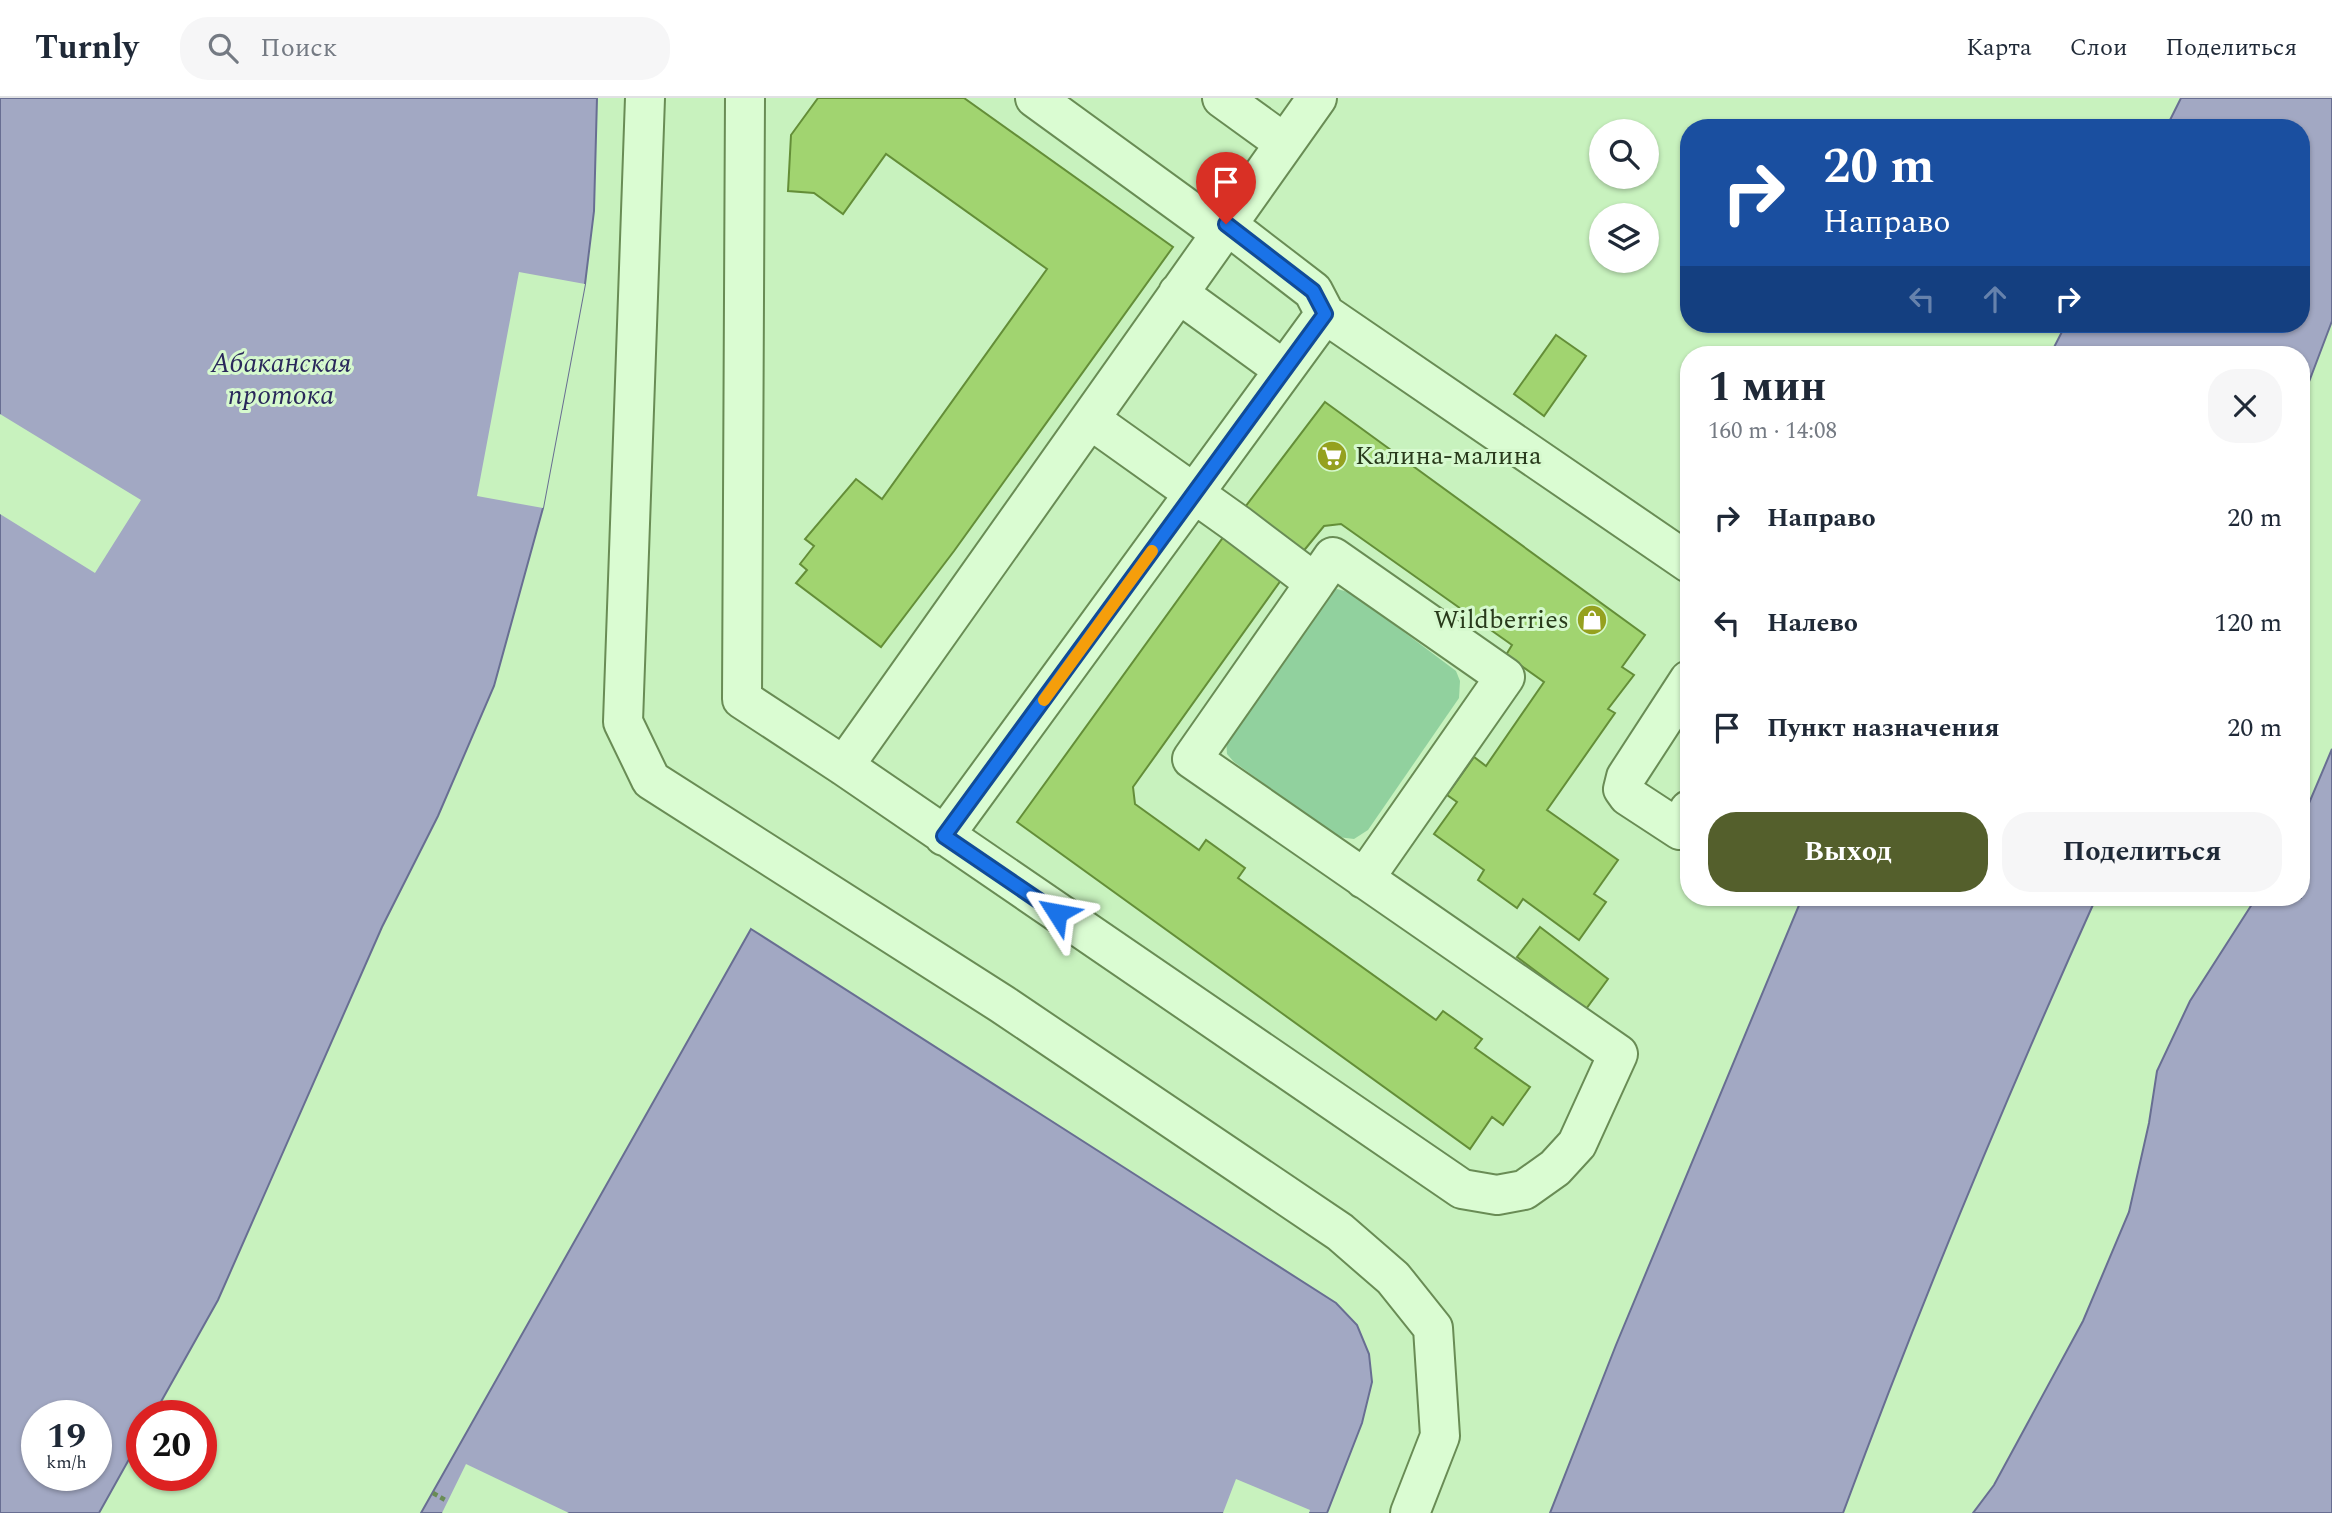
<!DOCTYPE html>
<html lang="ru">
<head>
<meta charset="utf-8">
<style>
	:root { --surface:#fff; --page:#f6f6f7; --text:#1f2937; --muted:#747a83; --line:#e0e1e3; --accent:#545f2c }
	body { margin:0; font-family:Spectral,serif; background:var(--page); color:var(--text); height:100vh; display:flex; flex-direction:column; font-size:26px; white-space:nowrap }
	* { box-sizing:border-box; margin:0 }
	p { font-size:23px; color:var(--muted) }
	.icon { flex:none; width:38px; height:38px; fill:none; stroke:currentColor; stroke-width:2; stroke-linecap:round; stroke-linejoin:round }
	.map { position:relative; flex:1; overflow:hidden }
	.panel { position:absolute; left:1680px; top:248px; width:630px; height:560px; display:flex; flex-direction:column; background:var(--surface); border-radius:28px; box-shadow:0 2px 5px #0004 }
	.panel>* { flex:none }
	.hud { position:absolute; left:1680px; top:21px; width:630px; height:214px; border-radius:28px; box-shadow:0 2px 5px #0004; background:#1a4fa0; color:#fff; overflow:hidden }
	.buttons { position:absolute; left:1589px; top:21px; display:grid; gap:14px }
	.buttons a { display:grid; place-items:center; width:70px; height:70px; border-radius:50%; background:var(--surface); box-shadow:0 2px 5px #0004; font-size:35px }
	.speed { position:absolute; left:21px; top:1302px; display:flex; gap:14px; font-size:35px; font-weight:700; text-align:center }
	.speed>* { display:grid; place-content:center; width:91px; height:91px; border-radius:50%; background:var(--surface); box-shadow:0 2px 5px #0004; line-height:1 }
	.speed small { font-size:18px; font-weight:400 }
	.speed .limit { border:10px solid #d22; background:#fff; color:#111 }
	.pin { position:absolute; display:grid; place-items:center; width:60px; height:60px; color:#fff; margin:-72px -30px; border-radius:50% 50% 50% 0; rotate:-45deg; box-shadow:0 0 7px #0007 }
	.pin .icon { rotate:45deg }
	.me { position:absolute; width:77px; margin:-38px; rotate:304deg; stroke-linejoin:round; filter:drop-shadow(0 0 5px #0008) }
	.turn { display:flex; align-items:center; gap:24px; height:147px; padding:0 28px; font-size:32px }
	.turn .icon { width:91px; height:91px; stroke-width:2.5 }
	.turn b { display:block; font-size:49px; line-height:60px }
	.lanes { display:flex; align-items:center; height:66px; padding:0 28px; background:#0003; justify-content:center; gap:35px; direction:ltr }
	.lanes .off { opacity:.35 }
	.round { display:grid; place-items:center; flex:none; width:74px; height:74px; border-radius:28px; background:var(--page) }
	.overview { display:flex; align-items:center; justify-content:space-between; height:119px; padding:0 28px }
	h1 { font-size:42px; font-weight:700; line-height:52px }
	.primary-button { display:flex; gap:14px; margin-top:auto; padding:14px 28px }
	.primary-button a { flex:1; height:80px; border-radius:28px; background:var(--accent); color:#fff; font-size:28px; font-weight:700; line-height:80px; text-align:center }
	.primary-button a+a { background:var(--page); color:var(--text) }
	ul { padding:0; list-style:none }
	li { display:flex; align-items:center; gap:21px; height:105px; padding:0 28px }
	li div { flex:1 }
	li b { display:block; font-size:26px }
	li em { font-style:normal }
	header { display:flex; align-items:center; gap:42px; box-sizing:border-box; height:98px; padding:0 35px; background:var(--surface); border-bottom:2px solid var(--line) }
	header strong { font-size:33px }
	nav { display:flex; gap:38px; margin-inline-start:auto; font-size:24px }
	.search { width:490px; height:63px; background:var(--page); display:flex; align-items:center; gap:18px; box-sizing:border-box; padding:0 24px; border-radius:28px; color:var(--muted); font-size:26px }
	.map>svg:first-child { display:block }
</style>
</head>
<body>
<header>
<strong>Turnly</strong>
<div class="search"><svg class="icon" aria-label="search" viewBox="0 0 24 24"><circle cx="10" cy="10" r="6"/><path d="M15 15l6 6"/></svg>Поиск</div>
<nav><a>Карта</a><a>Слои</a><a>Поделиться</a></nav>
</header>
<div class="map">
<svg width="2332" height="1415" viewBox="0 0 2332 1415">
	<rect width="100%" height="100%" fill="#c8f2be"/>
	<path fill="#91d19e" d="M1337 491 1352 495 1456 573 1460 583 1459 600 1368 732 1354 741 1338 739 1234 664 1227 656 1226 641 1321 497Z"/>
	<path fill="#a2a8c3" stroke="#686e92" stroke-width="2" fill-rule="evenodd" d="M0 0H597L594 113 585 186 543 410 494 588 438 718 382 829 218 1202 153 1318H142V1338L99 1415H0ZM37 1318H96V1377H37Z
		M2181 0H2332V223L2301 305V257H2050L2066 226H2301V30H2166Z
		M2332 651V1415H1973L1994 1387 2083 1223 2129 1114 2149 1025 2157 973 2190 903 2256 800H2301V724Z
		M1802 800H2096C2005 1002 1920 1207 1843 1415H1550L1616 1247Z
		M751 831 1336 1205 1357 1227 1369 1256 1372 1284 1362 1325 1327 1415H421Z"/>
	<path fill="#c8f2be" d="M519 174 585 186 543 410 477 398Z
		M0 316 141 402 95 475 0 416Z
		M466 1366 569 1415H442Z
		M1236 1381 1310 1412 1309 1415H1223Z"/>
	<path fill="#a1d470" stroke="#648e38" stroke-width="2" d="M818 0H964L1173 149 954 453 881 549 796 485 807 472 800 466 814 448 805 441 856 381 882 401 1047 171 886 56 843 116 814 95 788 93 791 37Z
		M1556 237 1586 258 1544 318 1514 296Z
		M1325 304 1645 537 1622 569 1634 577 1608 611 1615 615 1547 712 1618 762 1594 796 1606 804 1579 842 1523 801 1517 810 1478 782 1484 772 1434 736 1457 704 1447 697 1474 659 1486 668 1544 584 1506 557 1512 547 1341 426 1324 428 1297 461 1239 417Z
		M1227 434 1284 478 1133 689 1135 706 1199 752 1206 742 1245 770 1238 780 1436 922 1443 913 1482 941 1475 950 1530 989 1503 1027 1492 1019 1470 1051 1017 724Z
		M1540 829 1608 881 1586 911 1517 859Z"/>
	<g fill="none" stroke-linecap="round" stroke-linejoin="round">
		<g stroke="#698c55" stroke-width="42">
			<path id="minor" d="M645 0 623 624 651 682 1002 906 1340 1134 1393 1180 1433 1230 1440 1338 1410 1415
				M745 0 742 601 844 668 1462 1091 1497 1097 1524 1092 1555 1070 1577 1046 1618 956 1192 661 1315 485 1237 426 1091 322
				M1035 0 1207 125 1226 126 1313 193 1325 216 1689 465
				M1222 0 1284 45
				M1178 195 1284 272
				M1315 485 1333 459 1505 579 1364 781
				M1689 582 1626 679 1623 691 1628 698 1680 732 1689 712
				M844 668 1317 0
				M944 738 1325 216"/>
		</g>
		<path stroke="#698c55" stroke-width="4.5" stroke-dasharray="5 3.5" stroke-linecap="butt" d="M433 1395 447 1403"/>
		<use href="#minor" stroke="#dafcd2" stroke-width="38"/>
	</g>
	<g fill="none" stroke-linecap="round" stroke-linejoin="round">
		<g stroke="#114b97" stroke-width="18">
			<path id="route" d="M1057 815 944 738 1325 216 1313 193 1226 126"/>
		</g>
		<use href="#route" stroke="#1a73e8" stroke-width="12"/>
		<path stroke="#f59e0b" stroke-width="12" d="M1044 602 1152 453"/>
	</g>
	<defs>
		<g id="supermarket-disc" transform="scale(1.575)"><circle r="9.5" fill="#95a11f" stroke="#d6f9ce"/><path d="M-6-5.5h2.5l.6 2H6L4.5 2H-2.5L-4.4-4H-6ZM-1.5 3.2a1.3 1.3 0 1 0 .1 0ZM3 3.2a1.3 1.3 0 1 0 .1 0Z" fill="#fff"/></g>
		<g id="shop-disc" transform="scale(1.575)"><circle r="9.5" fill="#95a11f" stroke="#d6f9ce"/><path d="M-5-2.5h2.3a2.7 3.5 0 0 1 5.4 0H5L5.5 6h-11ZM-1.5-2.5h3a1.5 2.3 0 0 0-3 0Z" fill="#fff"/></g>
	</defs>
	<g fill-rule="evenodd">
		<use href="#supermarket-disc" x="1332" y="358"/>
		<use href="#shop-disc" x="1592" y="522"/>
	</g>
	<g text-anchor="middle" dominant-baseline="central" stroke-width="6" stroke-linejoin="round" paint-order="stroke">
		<g font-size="26" fill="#283a1b" stroke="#d6f9ce" text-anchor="start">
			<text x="1355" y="358">Калина-малина</text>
			<text x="1569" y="522" text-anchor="end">Wildberries</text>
		</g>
		<g font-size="28" font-style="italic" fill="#2a285b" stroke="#d6f9ce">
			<text x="281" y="265">Абаканская<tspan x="281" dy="32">протока</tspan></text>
		</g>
	</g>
</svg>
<div class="buttons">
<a><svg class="icon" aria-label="search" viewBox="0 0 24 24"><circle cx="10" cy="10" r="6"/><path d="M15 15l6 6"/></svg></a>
<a><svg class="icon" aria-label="layers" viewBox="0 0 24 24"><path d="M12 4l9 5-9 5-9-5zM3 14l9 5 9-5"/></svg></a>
</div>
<div class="speed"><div>19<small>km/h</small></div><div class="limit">20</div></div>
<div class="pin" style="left:1226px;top:126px;background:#d93025"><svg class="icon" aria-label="arrive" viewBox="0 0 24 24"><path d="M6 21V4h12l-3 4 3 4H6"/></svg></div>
<svg class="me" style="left:1057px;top:815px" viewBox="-20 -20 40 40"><path d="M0-17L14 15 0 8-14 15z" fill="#1a73e8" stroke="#fff" stroke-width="4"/></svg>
<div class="hud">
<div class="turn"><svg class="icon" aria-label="right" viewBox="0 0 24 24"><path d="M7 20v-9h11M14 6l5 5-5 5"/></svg><div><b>20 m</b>Направо</div></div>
<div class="lanes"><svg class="icon off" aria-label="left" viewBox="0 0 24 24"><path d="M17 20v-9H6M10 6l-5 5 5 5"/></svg><svg class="icon off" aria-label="ahead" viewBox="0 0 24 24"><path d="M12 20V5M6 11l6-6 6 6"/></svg><svg class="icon" aria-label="right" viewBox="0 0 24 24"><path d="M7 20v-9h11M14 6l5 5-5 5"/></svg></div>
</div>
<section class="panel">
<div class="overview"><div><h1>1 мин</h1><p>160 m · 14:08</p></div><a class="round"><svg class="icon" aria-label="close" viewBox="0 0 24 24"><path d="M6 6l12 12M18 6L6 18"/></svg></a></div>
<ul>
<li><svg class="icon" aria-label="right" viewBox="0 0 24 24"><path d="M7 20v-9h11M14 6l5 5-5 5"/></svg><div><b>Направо</b></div><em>20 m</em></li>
<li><svg class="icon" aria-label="left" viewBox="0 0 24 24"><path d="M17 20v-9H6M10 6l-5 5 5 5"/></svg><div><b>Налево</b></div><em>120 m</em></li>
<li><svg class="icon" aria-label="arrive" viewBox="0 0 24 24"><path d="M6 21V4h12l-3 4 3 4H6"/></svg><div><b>Пункт назначения</b></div><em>20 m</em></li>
</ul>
<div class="primary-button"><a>Выход</a><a>Поделиться</a></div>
</section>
</div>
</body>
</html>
